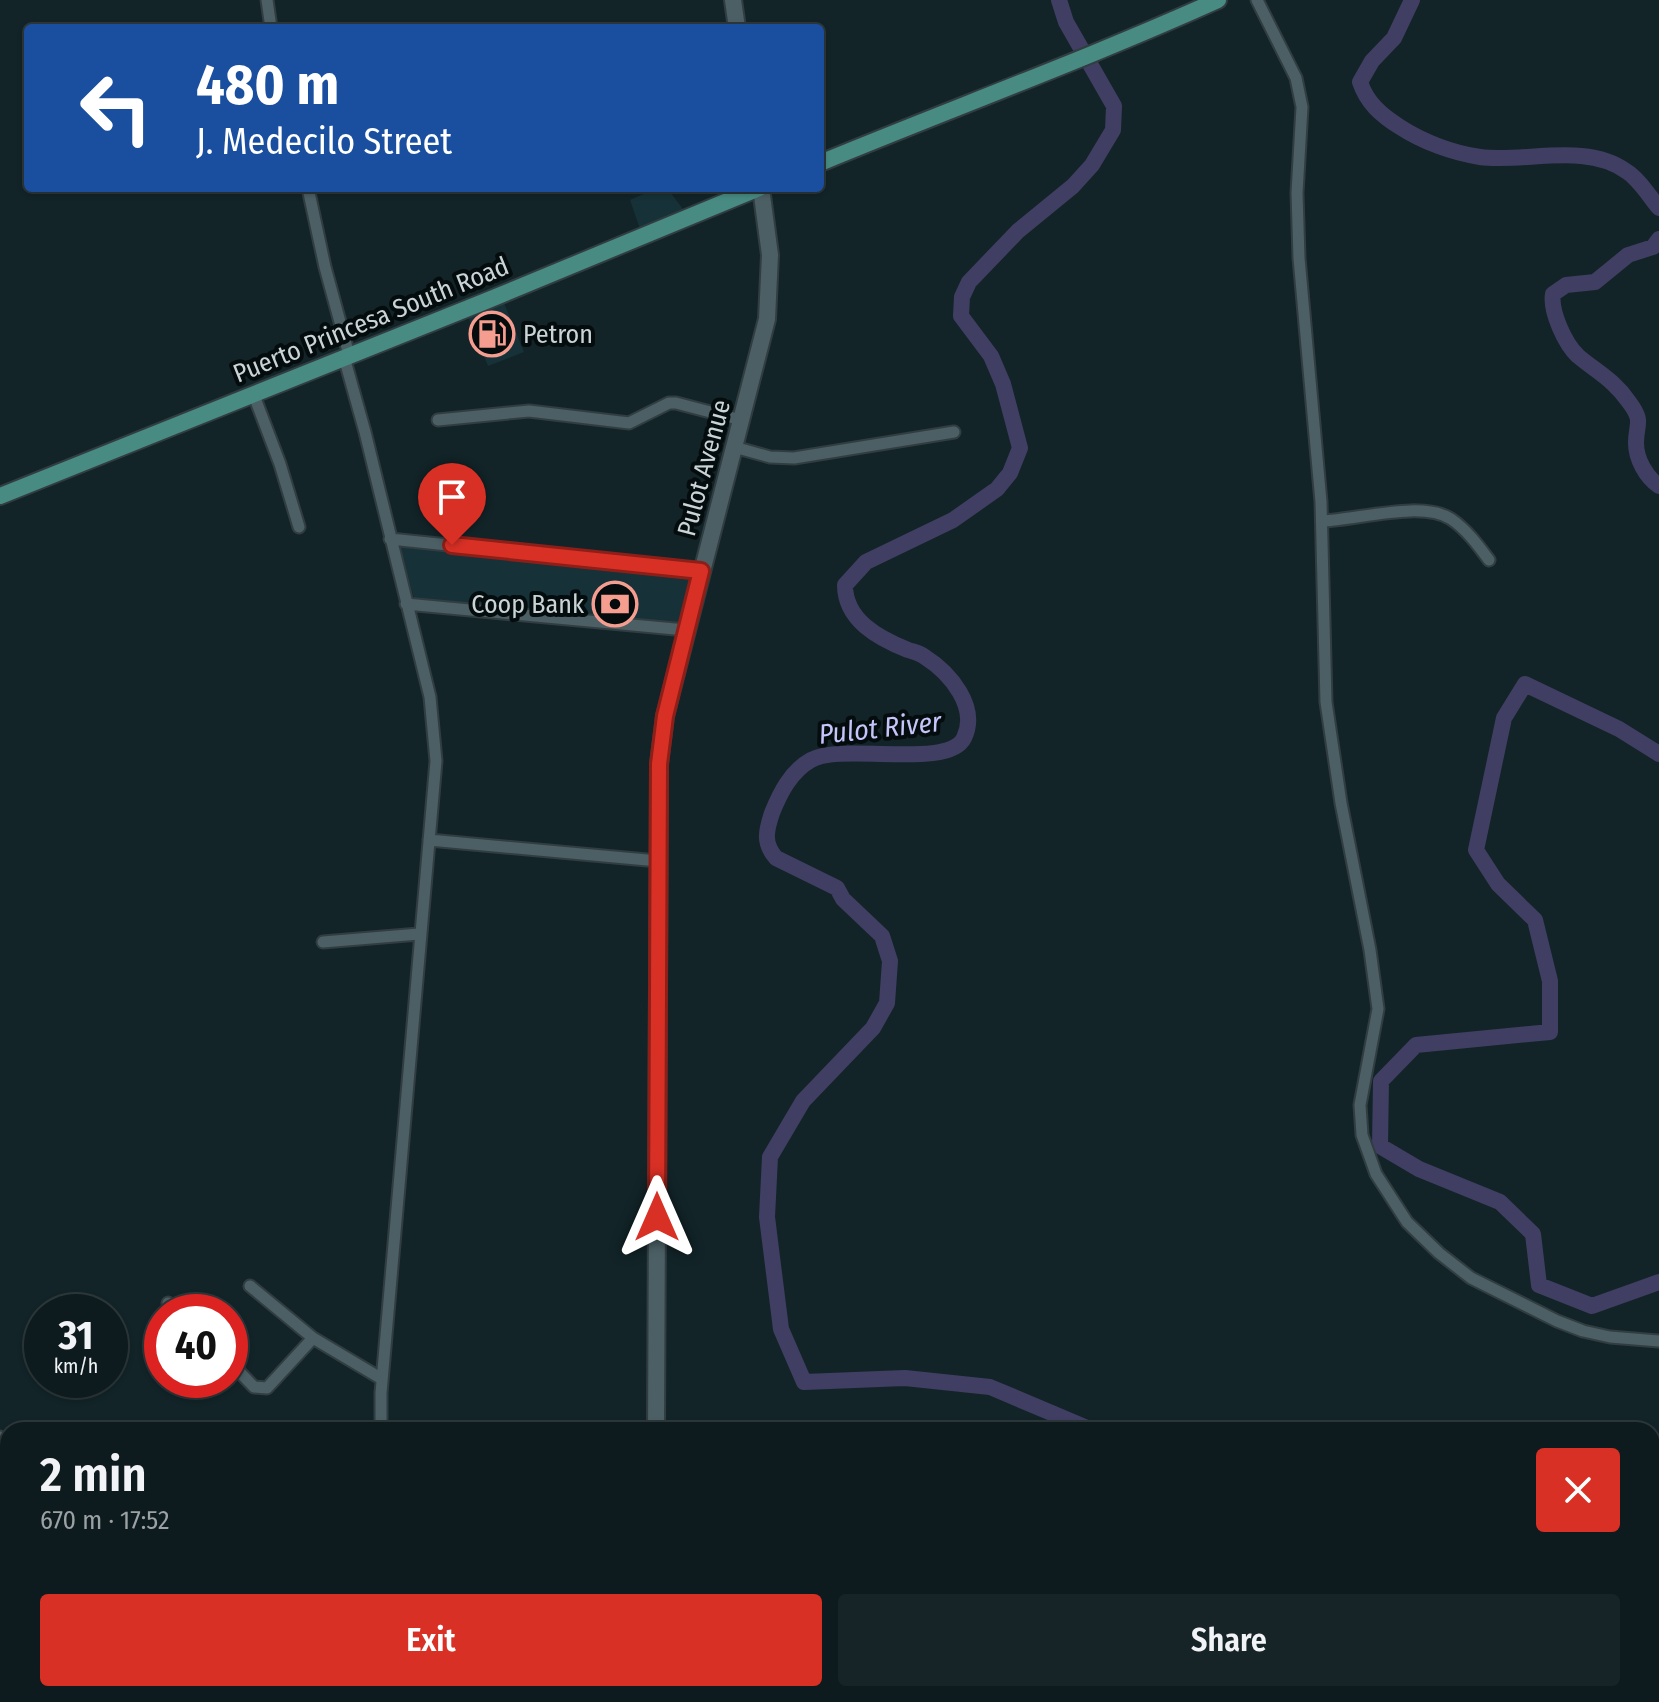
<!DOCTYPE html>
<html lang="en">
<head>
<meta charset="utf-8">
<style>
	:root { --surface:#0e1b1e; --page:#172427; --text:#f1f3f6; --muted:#9ba1a4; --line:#2e393c; --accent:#d93025 }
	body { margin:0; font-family:"Fira Sans Condensed",sans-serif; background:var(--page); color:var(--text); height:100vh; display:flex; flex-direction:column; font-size:30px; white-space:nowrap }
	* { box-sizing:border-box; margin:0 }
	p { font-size:26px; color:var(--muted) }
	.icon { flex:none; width:44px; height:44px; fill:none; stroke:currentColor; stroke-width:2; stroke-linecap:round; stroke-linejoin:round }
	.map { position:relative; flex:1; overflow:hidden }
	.side { position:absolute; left:0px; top:1422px; width:1660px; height:280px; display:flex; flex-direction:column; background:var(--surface); border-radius:24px 24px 0 0; box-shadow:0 2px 6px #0004,0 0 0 2px var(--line) }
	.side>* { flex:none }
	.guide { position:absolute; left:24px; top:24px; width:800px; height:168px; border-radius:8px; box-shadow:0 2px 6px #0004,0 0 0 2px var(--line); background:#1a4fa0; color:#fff; overflow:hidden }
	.speed { position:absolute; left:24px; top:1294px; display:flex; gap:16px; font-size:40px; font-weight:700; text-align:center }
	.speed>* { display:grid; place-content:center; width:104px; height:104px; border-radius:50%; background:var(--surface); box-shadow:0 2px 6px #0004,0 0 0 2px var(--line); line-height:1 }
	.speed small { font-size:20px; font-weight:400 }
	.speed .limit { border:12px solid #d22; background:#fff; color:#111 }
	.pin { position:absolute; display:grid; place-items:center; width:68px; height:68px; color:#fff; margin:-82px -34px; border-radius:50% 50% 50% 0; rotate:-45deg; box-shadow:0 0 8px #0007 }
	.pin .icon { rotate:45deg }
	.me { position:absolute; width:88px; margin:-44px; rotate:0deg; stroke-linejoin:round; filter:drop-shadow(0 0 6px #0008) }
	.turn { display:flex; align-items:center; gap:28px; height:168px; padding:0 40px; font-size:36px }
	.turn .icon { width:104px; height:104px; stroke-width:2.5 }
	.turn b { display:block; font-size:56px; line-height:68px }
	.round { display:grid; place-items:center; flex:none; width:84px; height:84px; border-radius:8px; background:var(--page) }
	.head { display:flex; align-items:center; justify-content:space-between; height:136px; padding:0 40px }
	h1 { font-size:48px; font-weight:600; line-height:60px }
	.cta { display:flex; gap:16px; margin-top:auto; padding:16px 40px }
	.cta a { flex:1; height:92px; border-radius:8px; background:var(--accent); color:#fff; font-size:32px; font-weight:600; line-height:92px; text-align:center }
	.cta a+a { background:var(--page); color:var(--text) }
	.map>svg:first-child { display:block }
</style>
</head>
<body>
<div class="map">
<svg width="1659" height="1702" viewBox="0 0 1659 1702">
	<rect width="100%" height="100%" fill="#122428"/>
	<path fill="#163137" d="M657 188H667L683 209 640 229 630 200Z
		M504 303 524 352 488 366 468 317Z
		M399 547 692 577 681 625 414 598Z
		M8 1644V1694H155L169 1702H0V1659Z
		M389 1694H587L582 1702H384Z"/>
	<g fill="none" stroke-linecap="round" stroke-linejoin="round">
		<path stroke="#403f63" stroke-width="16" d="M1059 0 1066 22 1114 106 1113 130 1092 165 1073 186 1018 231 969 282 962 297 961 316 991 356 1003 384 1020 448 1010 473 997 489 953 520 866 562 845 585C845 620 878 638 908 650 914 652 920 653 925 657 950 673 979 707 964 738 948 770 843 742 811 760 791 771 780 793 772 813 766 831 763 843 776 858L837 888 843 899 882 936 890 961 887 1003 873 1028 803 1101 770 1157 767 1217 781 1329 804 1382 905 1378 990 1387 1092 1430
			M1412 0 1394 38 1372 61 1360 82C1367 103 1381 115 1400 127 1423 142 1453 153 1480 157 1525 163 1586 142 1626 171 1639 179 1649 196 1659 208
			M1659 239 1653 247 1628 255 1595 282 1566 285 1553 294C1550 311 1565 344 1578 356 1597 372 1614 380 1629 402 1644 422 1636 423 1636 443 1636 459 1646 477 1659 486
			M1659 754 1619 729 1525 684 1504 718 1476 850 1498 884 1535 920 1550 981V1032L1416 1045 1381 1081 1380 1146 1419 1169 1500 1202 1533 1234 1539 1285 1592 1306 1659 1282
			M1172 1694 1179 1702
			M1028 1702 1029 1694
			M1270 1702 1274 1694"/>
		<g stroke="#313d41" stroke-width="15">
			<path id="street" d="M267 0 271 28
				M1257 0 1296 78 1302 107 1297 193 1299 258 1321 502 1326 702 1341 803 1370 950 1378 1009 1360 1105 1362 1135 1376 1174 1407 1222 1439 1253 1471 1278 1557 1321 1583 1331 1610 1337 1659 1341
				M308 188 325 267 349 355
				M344 357 365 432 430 697 436 761 381 1393V1430
				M253 393 280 464 299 527
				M438 420 529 411 629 423 669 403H676L741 420
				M734 447 770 457 794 458 954 432
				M1322 521C1357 520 1422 500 1451 519 1466 529 1478 545 1489 560
				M390 539 701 571
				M406 604 686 630
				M429 840 658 861
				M323 942 419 934
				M250 1286 313 1338 382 1379
				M168 1303 171 1312
				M230 1362 254 1387 267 1388 313 1338
				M0 1437 8 1441
				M0 1512 8 1516
				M0 1643 8 1628
				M643 1694 655 1702
				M376 1702 381 1694
				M687 1702 692 1694
				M781 1702 786 1694
				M871 1702 874 1694
				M954 1702 956 1694"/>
		</g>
		<g stroke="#313d41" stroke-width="20">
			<path id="secondary" d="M733 0 737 28
				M656 1430 659 764 665 716 767 319 770 255 761 188
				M0 1597 8 1601
				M169 1694 183 1702
				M592 1702 597 1694"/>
		</g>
		<g stroke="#313d41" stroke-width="20">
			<path id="primary" d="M820 163C953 108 1087 59 1218 0
				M0 496 486 301 759 188"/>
		</g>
		<use href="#street" stroke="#4b5f64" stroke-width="11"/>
		<use href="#secondary" stroke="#4b5f64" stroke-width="16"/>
		<use href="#primary" stroke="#478b83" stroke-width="16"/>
	</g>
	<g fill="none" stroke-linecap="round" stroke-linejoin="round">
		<g stroke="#8d1f18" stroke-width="20">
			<path id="route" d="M452 545 701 571 665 716 659 764 657 1217"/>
		</g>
		<use href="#route" stroke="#d93025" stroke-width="14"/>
	</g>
	<defs>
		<g id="fuel-ring" transform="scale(2.3)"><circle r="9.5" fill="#050c0e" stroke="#f59d8f" stroke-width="1.5"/><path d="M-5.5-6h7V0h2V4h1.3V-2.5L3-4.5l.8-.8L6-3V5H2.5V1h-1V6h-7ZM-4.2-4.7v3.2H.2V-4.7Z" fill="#f59d8f"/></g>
		<g id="bank-ring" transform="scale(2.3)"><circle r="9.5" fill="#050c0e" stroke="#f59d8f" stroke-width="1.5"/><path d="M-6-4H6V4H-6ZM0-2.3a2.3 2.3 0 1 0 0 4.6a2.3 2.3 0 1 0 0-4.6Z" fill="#f59d8f"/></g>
	</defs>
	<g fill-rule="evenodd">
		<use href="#fuel-ring" x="492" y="334"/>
		<use href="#bank-ring" x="615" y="604"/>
	</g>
	<g text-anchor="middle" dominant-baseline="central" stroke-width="8" stroke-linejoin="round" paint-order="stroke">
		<g font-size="26" fill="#cad4d7" stroke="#050c0e">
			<text transform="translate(371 320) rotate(-22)">Puerto Princesa South Road</text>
			<text transform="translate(704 468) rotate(-75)">Pulot Avenue</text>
		</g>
		<g font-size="26" fill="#cad4d7" stroke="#050c0e" text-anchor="start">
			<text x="523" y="334">Petron</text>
			<text x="584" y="604" text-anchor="end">Coop Bank</text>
		</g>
		<g font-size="28" font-style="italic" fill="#c5c5fa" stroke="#050c0e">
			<text transform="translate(880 728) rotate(-6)">Pulot River</text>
		</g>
	</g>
</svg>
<div class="speed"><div>31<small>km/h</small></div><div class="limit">40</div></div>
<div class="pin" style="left:452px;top:545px;background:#d93025"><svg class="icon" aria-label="arrive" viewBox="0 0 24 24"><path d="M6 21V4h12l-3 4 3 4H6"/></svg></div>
<svg class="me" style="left:657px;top:1217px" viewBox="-20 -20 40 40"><path d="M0-17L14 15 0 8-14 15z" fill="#d93025" stroke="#fff" stroke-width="4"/></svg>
<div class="guide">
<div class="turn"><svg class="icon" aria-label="left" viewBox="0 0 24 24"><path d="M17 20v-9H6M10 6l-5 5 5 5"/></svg><div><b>480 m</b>J. Medecilo Street</div></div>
</div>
<section class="side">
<div class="head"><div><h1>2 min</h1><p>670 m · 17:52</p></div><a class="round" style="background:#d93025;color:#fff"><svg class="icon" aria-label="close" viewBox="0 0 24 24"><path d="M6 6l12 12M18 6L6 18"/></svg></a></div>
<div class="cta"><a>Exit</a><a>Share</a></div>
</section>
</div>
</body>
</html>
